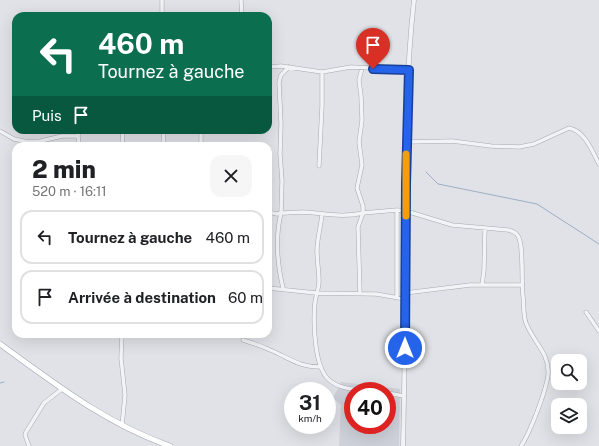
<!DOCTYPE html>
<html lang="fr">
<head>
<meta charset="utf-8">
<style>
	:root { --surface:#fff; --page:#f6f6f6; --text:#202124; --muted:#757577; --line:#e0e0e0 }
	body { margin:0; font-family:"Public Sans",sans-serif; background:var(--page); color:var(--text); height:100vh; display:flex; flex-direction:column; font-size:15px; white-space:nowrap }
	* { box-sizing:border-box; margin:0 }
	p { font-size:13px; color:var(--muted) }
	.icon { flex:none; width:22px; height:22px; fill:none; stroke:currentColor; stroke-width:2; stroke-linecap:round; stroke-linejoin:round }
	.map { position:relative; flex:1; overflow:hidden }
	.details { position:absolute; left:12px; top:142px; width:260px; height:196px; display:flex; flex-direction:column; background:var(--surface); border-radius:12px; box-shadow:0 4px 16px #0002 }
	.details>* { flex:none }
	.hud { position:absolute; left:12px; top:12px; width:260px; height:122px; border-radius:12px; box-shadow:0 4px 16px #0002; background:#0b6e4f; color:#fff; overflow:hidden }
	.controls { position:absolute; left:551px; top:354px; display:grid; gap:8px }
	.controls a { display:grid; place-items:center; width:36px; height:36px; border-radius:8px; background:var(--surface); box-shadow:0 4px 16px #0002; font-size:20px }
	.speed { position:absolute; left:284px; top:382px; display:flex; gap:8px; font-size:20px; font-weight:700; text-align:center }
	.speed>* { display:grid; place-content:center; width:52px; height:52px; border-radius:50%; background:var(--surface); box-shadow:0 4px 16px #0002; line-height:1 }
	.speed small { font-size:10px; font-weight:400 }
	.speed .limit { border:6px solid #d22; background:#fff; color:#111 }
	.pin { position:absolute; display:grid; place-items:center; width:34px; height:34px; color:#fff; margin:-41px -17px; border-radius:50% 50% 50% 0; rotate:-45deg; box-shadow:0 0 4px #0007 }
	.pin .icon { rotate:45deg }
	.me { position:absolute; width:44px; margin:-22px; rotate:0deg; stroke-linejoin:round; filter:drop-shadow(0 0 3px #0008) }
	.turn { display:flex; align-items:center; gap:14px; height:84px; padding:0 20px; font-size:18px }
	.turn .icon { width:52px; height:52px; stroke-width:2.5 }
	.turn b { display:block; font-size:28px; line-height:34px }
	.then { display:flex; align-items:center; height:38px; padding:0 20px; background:#0003; gap:8px; font-size:15px }
	.round { display:grid; place-items:center; flex:none; width:42px; height:42px; border-radius:12px; background:var(--page) }
	.headline { display:flex; align-items:center; justify-content:space-between; height:68px; padding:0 20px }
	h1 { font-size:24px; font-weight:800; line-height:30px }
	ul { padding:0; list-style:none }
	li { display:flex; align-items:center; gap:12px; height:54px; margin:0 8px 6px; padding:0 12px; border:2px solid var(--line); border-radius:12px }
	li div { flex:1 }
	li b { display:block; font-size:15px }
	li em { font-style:normal }
	.map>svg:first-child { display:block }
</style>
</head>
<body>
<div class="map">
<svg width="599" height="446" viewBox="0 0 599 446">
	<rect width="100%" height="100%" fill="#e0e2e7"/>
	<path fill="#ced1d9" fill-rule="evenodd" d="M341 382 400 389 399 446H339L341 405 333 398ZM353 391H387V425H353Z"/>
	<g fill="none" stroke-linecap="round" stroke-linejoin="round">
		<path stroke="#9eadc4" stroke-width="1" d="M426 172 438 184 537 204 599 244
			M0 383 4 382"/>
		<g stroke="#a6a9b1" stroke-width="4.5">
			<path id="minor" d="M162 0V16
				M241 0 242 16
				M268 67 281 66 322 72 351 67 409 70
				M289 67 281 75 279 82 281 124 280 154 282 181 281 213C288 213 296 212 303 212 323 213 343 218 363 213V206L357 188 362 165 359 142 362 120 361 96 359 80 362 68
				M79 130 78 136 79 146
				M0 131 14 139 28 142 41 141 62 136H78
				M407 142 452 141 491 146 519 147 534 144 569 128C585 131 592 151 599 164
				M122 146 123 130
				M163 146 164 130
				M201 146V130
				M319 166 322 106V72
				M397 210V297
				M268 212 277 214 281 213C275 238 277 263 283 288
				M322 214C321 226 317 239 317 251 317 261 319 271 319 281 319 288 316 295 315 302 313 322 314 365 328 379 339 390 357 389 371 391
				M482 285 484 270 485 228
				M268 288 316 293 376 294 405 299
				M405 293 470 285H521
				M360 294 358 227 363 213 397 210 406 211 452 225 508 230C512 231 516 232 518 236 524 245 521 282 523 296 524 304 523 315 526 323 533 342 550 353 548 375 546 391 530 433 521 446
				M586 312 599 331
				M122 334 121 358 125 395 122 426
				M243 340C252 343 262 346 270 350 290 358 298 367 321 367
				M387 393 404 396
				M29 446 25 435 26 432 44 403 62 389"/>
		</g>
		<g stroke="#a6a9b1" stroke-width="5">
			<path id="tertiary" d="M403 446C405 368 405 290 406 212 406 142 406 70 414 0"/>
		</g>
		<g stroke="#a0a6b2" stroke-width="6">
			<path id="primary" d="M0 344C54 383 106 424 170 446"/>
		</g>
		<use href="#minor" stroke="#f2f3f6" stroke-width="3.5"/>
		<use href="#tertiary" stroke="#f2f3f6" stroke-width="4"/>
		<use href="#primary" stroke="#fff" stroke-width="5"/>
	</g>
	<g fill="none" stroke-linecap="round" stroke-linejoin="round">
		<g stroke="#184099" stroke-width="10">
			<path id="route" d="M373 69 409 70 406 184 405 348"/>
		</g>
		<use href="#route" stroke="#2563eb" stroke-width="7"/>
		<path stroke="#f59e0b" stroke-width="7" d="M406 216V154"/>
	</g>
</svg>
<div class="controls">
<a><svg class="icon" aria-label="search" viewBox="0 0 24 24"><circle cx="10" cy="10" r="6"/><path d="M15 15l6 6"/></svg></a>
<a><svg class="icon" aria-label="layers" viewBox="0 0 24 24"><path d="M12 4l9 5-9 5-9-5zM3 14l9 5 9-5"/></svg></a>
</div>
<div class="speed"><div>31<small>km/h</small></div><div class="limit">40</div></div>
<div class="pin" style="left:373px;top:69px;background:#d93025"><svg class="icon" aria-label="arrive" viewBox="0 0 24 24"><path d="M6 21V4h12l-3 4 3 4H6"/></svg></div>
<svg class="me" style="left:405px;top:348px" viewBox="-20 -20 40 40"><circle r="17" fill="#2563eb" stroke="#fff" stroke-width="3"/><path d="M0-11L8 9 0 5-8 9z" fill="#fff"/></svg>
<div class="hud">
<div class="turn"><svg class="icon" aria-label="left" viewBox="0 0 24 24"><path d="M17 20v-9H6M10 6l-5 5 5 5"/></svg><div><b>460 m</b>Tournez à gauche</div></div>
<div class="then">Puis<svg class="icon" aria-label="arrive" viewBox="0 0 24 24"><path d="M6 21V4h12l-3 4 3 4H6"/></svg></div>
</div>
<section class="details">
<div class="headline"><div><h1>2 min</h1><p>520 m · 16:11</p></div><a class="round"><svg class="icon" aria-label="close" viewBox="0 0 24 24"><path d="M6 6l12 12M18 6L6 18"/></svg></a></div>
<ul>
<li><svg class="icon" aria-label="left" viewBox="0 0 24 24"><path d="M17 20v-9H6M10 6l-5 5 5 5"/></svg><div><b>Tournez à gauche</b></div><em>460 m</em></li>
<li><svg class="icon" aria-label="arrive" viewBox="0 0 24 24"><path d="M6 21V4h12l-3 4 3 4H6"/></svg><div><b>Arrivée à destination</b></div><em>60 m</em></li>
</ul>
</section>
</div>
</body>
</html>
